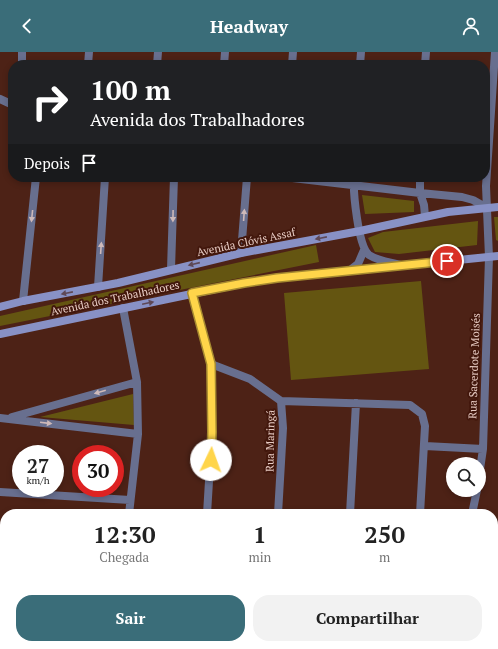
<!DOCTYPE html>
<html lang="pt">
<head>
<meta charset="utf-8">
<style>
	:root { --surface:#fff; --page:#f2f2f2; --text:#222; --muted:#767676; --accent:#3a6d79 }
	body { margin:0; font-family:"PT Serif",serif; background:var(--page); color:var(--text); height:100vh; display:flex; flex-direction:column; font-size:15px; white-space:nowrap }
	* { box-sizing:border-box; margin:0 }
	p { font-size:13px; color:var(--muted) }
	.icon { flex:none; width:22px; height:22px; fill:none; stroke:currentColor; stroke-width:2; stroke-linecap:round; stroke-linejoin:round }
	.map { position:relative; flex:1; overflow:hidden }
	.drawer { position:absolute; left:0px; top:457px; width:498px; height:140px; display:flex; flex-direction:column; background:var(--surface); border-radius:16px 16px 0 0; box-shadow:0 2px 6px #0003 }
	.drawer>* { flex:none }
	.banner { position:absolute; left:8px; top:8px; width:482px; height:122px; border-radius:16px; box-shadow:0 2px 6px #0003; background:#202124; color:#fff; overflow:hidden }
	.controls { position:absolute; left:446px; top:405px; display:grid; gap:8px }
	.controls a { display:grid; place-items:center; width:40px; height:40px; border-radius:50%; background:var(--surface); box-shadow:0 2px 6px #0003; font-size:20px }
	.speed { position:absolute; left:12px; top:393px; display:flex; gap:8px; font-size:20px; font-weight:700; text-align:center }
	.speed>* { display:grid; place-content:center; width:52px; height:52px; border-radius:50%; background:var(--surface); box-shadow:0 2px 6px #0003; line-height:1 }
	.speed small { font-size:10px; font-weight:400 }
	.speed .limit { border:6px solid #d22; background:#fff; color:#111 }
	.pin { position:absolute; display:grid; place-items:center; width:34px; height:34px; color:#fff; margin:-17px; border:2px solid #fff; border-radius:50%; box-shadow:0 1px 4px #0007 }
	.me { position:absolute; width:44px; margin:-22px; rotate:3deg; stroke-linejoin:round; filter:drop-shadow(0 0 3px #0008) }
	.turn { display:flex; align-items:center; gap:14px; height:84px; padding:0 16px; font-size:18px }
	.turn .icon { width:52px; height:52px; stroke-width:2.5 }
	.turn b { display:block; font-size:28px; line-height:34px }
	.then { display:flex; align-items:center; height:38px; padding:0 16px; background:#0003; gap:8px; font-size:15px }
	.eta { display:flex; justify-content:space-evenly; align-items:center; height:68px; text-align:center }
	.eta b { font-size:24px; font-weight:800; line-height:28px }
	.cta { display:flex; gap:8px; margin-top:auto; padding:8px 16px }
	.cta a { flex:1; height:46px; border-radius:16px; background:var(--accent); color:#fff; font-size:16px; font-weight:800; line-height:46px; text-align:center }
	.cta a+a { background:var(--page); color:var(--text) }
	header { display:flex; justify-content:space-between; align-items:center; height:52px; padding:0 16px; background:var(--accent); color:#fff; font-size:18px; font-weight:800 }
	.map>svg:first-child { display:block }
</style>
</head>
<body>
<header><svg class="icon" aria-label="back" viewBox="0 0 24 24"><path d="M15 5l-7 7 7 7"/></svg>Headway<svg class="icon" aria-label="person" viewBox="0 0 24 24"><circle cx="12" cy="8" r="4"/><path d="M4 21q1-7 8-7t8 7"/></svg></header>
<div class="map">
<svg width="498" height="597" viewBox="0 0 498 597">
	<rect width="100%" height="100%" fill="#4d2216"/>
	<path fill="#645511" d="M362 143 414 149V160L365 162Z
		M494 165H498V189L496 188Z
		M478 169 477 193 399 202 375 200 368 186 383 180Z
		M316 193 319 210 0 274V264Z
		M421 229 429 317 291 328 284 241Z
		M133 342 134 373 40 365Z"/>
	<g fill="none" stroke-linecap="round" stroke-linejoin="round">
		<path stroke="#686f8f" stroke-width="8" d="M22 13V0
			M88 13 89 0
			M157 13 158 0
			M224 13 225 0
			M292 13 293 0
			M360 13 361 0
			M425 13 426 0
			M0 47 13 53
			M284 125 420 141 462 145 473 148 487 156
			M354 125C353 140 358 194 369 203 378 209 391 211 402 213
			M420 125V141L424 153 425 164
			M241 201 247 125
			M171 217 174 125
			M349 219 358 212 364 198
			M98 235 105 125
			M192 241 211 312 212 380 207 462
			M23 249 36 125
			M123 256 137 330 138 382 129 462
			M211 312 250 327 281 349 283 376 278 462
			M281 349 410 353 422 362 425 374 420 462
			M12 365 137 330
			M0 366 138 382
			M425 394 483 397
			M479 424 483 397 489 205 486 134 495 0
			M0 440 130 448
			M420 461 432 462
			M350 462 356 351
			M472 462 477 438
			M0 511H5
			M493 521H498
			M0 582 5 583
			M140 592 179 597
			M193 597 194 592
			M270 597V592
			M342 597 343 592
			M404 597 405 592
			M449 597 450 592"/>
		<path stroke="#8891c5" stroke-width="8" d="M0 255 23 249 118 231 241 201 360 179 448 160 498 155
			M0 282 244 231 277 226 349 219 498 204"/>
	</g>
	<defs><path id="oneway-solid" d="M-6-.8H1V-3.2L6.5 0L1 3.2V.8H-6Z"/></defs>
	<g fill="#ceb9b9">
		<use href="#oneway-solid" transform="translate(244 163) rotate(-86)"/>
		<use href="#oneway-solid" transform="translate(32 164) rotate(96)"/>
		<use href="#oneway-solid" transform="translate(173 164) rotate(91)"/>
		<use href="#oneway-solid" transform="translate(101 196) rotate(-86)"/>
		<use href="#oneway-solid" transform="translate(100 340) rotate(164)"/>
		<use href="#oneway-solid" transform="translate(46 371) rotate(7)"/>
	</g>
	<g fill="#5e4856">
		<use href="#oneway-solid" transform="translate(321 186) rotate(169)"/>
		<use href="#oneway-solid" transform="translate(194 212) rotate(167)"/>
		<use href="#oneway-solid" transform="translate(67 241) rotate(169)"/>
		<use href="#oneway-solid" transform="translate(148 251) rotate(-12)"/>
	</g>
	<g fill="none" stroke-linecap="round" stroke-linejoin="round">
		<g stroke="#a68a30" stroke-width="10">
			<path id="route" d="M211 408 212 380 211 312 192 241 244 231 277 226 447 209"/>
		</g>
		<use href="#route" stroke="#ffd54a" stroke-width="7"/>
	</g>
	<g text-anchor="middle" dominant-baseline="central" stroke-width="4" stroke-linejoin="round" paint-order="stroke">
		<g font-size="11" fill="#e7cbc3" stroke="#42170c">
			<text transform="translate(246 190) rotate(-12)">Avenida Clóvis Assaf</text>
			<text transform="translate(115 246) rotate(-12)">Avenida dos Trabalhadores</text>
			<text transform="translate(474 314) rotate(-88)">Rua Sacerdote Moisés</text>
			<text transform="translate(270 389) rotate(-89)">Rua Maringá</text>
		</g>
	</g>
</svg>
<div class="controls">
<a><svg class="icon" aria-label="search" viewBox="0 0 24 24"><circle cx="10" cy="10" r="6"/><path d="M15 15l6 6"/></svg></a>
</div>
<div class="speed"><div>27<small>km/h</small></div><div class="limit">30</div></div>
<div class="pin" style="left:447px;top:209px;background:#d93025"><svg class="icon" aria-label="arrive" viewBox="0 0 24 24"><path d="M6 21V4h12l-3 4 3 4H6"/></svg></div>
<svg class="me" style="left:211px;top:408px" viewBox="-20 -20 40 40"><circle r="19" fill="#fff"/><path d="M0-13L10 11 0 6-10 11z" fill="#ffd54a"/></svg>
<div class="banner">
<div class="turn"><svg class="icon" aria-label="right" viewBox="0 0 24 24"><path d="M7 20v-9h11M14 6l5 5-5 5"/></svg><div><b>100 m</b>Avenida dos Trabalhadores</div></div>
<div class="then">Depois<svg class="icon" aria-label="arrive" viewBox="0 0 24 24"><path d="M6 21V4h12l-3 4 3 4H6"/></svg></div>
</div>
<section class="drawer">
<div class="eta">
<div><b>12:30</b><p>Chegada</p></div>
<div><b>1</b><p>min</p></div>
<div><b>250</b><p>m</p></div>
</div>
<div class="cta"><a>Sair</a><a>Compartilhar</a></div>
</section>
</div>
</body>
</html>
